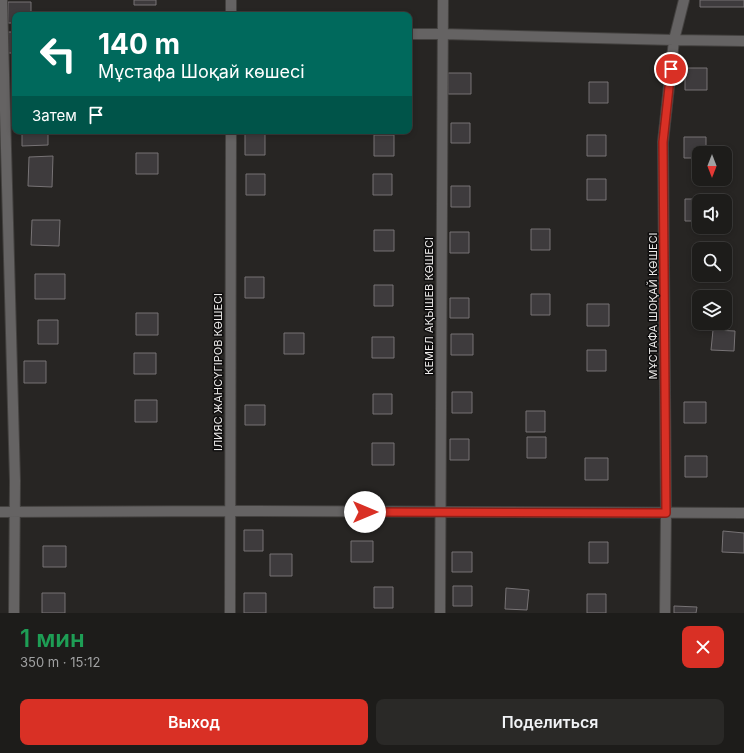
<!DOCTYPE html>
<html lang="ru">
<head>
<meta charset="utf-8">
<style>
	:root { --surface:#1d1c1a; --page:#2a2927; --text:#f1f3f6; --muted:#a0a1a2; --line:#3b3a39; --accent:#d93025 }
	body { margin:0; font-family:Inter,sans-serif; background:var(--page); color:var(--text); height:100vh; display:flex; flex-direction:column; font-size:15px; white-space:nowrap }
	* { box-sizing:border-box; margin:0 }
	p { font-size:13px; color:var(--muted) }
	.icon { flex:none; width:22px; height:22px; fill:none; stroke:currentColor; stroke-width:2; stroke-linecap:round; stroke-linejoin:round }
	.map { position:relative; height:613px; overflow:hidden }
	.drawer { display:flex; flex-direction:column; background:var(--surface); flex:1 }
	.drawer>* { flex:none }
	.top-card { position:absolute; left:12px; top:12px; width:400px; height:122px; border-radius:8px; box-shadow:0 2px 6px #0003,0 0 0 1px var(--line); background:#00695c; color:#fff; overflow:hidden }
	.needle { width:26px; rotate:180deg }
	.controls { position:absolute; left:692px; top:146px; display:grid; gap:8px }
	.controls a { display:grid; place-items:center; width:40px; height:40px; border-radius:8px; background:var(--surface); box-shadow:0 2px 6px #0003,0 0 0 1px var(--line); font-size:20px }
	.pin { position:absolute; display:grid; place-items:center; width:34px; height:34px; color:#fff; margin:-17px; border:2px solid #fff; border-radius:50%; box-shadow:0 1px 4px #0007 }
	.me { position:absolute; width:44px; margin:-22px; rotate:90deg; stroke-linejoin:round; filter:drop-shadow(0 0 3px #0008) }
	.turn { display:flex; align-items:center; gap:14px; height:84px; padding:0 20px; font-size:18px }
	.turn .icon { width:52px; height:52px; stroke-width:2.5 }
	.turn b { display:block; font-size:28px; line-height:34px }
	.then { display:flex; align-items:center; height:38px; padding:0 20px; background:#0003; gap:8px; font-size:15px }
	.round { display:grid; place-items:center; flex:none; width:42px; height:42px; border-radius:8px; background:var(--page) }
	.overview { display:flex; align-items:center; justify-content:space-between; height:68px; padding:0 20px }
	h1 { font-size:24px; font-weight:600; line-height:30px; color:#1e9e55 }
	.button { display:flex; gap:8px; margin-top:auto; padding:8px 20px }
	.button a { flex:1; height:46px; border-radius:8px; background:var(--accent); color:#fff; font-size:16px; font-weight:600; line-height:46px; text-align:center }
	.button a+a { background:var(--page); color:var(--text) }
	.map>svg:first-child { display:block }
</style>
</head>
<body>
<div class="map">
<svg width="744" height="613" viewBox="0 0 744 613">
	<rect width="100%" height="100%" fill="#272523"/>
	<path fill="#3e3b3d" stroke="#777375" d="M134 0H156V5H134Z
		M700 0H744V7H700Z
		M8 2H31V15H15V23H8Z
		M8 32H15V53H8Z
		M685 68H707V90H685Z
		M448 73H471V94H448Z
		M589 82H608V103H589Z
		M451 123H470V143H451Z
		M22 131H48V145L22 146Z
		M245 134H265V155H245Z
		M374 135H394V156H374Z
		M587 135H606V156H587Z
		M684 137H706V153H699V158H684Z
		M136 153H158V174H136Z
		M53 156 52 187 28 186 29 157Z
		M246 174H265V195H246Z
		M373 174H392V195H373Z
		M587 179H606V200H587Z
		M451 186H470V207H451Z
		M685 199H707V201H699V221H685Z
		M32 220H60L59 246 31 245Z
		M531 229H550V250H531Z
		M374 230H394V251H374Z
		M450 232H469V253H450Z
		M35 274H65V299H35Z
		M245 277H264V298H245Z
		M374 285H393V306H374Z
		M531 294H550V315H531Z
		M450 298H469V318H450Z
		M587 304H609V326H587Z
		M136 313H158V335H136Z
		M38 320H58V344H38Z
		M713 330 735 331 734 351 711 350Z
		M284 333H304V354H284Z
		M451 334H473V355H451Z
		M372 337H394V358H372Z
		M587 350H606V371H587Z
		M134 353H156V374H134Z
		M24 361H46V383H24Z
		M452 392H472V413H452Z
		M373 394H392V414H373Z
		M135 400H157V422H135Z
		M684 402H706V423H684Z
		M245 405H265V425H245Z
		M526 411H545V432H526Z
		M527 437H546V458H527Z
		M450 439H469V460H450Z
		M372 443H394V465H372Z
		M685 456H707V477H685Z
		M585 458H608V480H585Z
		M244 530H263V551H244Z
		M723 531 744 533V553L722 552Z
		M351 541H373V562H351Z
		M589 542H608V563H589Z
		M43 546H66V567H43Z
		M452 552H472V572H452Z
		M270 554H292V576H270Z
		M453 586H472V606H453Z
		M374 587H393V608H374Z
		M506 588 529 590 527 610 505 609Z
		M42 593H65V613H42Z
		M244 593H266V613H244Z
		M587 594H606V613H587Z
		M674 606 697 607 696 613H674Z"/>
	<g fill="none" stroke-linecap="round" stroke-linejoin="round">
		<g stroke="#43413f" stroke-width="12">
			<path id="minor" d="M2 0 15 481 14 613
				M231 15V0
				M409 34H443L674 40 744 41
				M0 512 230 511 744 513
				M230 613 231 131
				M440 613 443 0
				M665 613 666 513 663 142 674 40 684 0"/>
		</g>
		<use href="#minor" stroke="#656363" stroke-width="10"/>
	</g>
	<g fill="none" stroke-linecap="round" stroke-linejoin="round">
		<g stroke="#8d1f18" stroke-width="10">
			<path id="route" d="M365 512 666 513 663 142 671 69"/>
		</g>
		<use href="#route" stroke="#d93025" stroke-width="7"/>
	</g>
	<g text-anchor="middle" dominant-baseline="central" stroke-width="3" stroke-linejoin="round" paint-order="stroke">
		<g font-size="11" fill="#edebea" stroke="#0f0e0e">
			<text transform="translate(429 306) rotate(-90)">КЕМЕЛ АҚЫШЕВ КӨШЕСІ</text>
			<text transform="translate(653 306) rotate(-90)">МҰСТАФА ШОҚАЙ КӨШЕСІ</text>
			<text transform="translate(218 372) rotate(-90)">ІЛИЯС ЖАНСҮГІРОВ КӨШЕСІ</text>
		</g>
	</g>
</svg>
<div class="controls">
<a><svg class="needle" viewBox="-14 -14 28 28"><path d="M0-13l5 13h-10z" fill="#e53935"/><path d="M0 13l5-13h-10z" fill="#a0a1a2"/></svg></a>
<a><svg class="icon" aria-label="sound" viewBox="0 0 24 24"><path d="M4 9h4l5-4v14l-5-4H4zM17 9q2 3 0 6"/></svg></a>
<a><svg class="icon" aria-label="search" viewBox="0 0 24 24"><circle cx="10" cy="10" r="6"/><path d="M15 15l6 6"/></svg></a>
<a><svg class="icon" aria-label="layers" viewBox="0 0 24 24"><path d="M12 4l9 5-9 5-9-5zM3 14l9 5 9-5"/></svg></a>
</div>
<div class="pin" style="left:671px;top:69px;background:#d93025"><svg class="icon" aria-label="arrive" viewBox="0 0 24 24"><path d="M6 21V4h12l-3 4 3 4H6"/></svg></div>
<svg class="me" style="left:365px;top:512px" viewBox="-20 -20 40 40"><circle r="19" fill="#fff"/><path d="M0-13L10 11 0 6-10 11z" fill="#d93025"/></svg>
<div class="top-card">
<div class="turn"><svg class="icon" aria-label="left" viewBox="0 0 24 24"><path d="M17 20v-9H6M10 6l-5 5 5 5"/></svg><div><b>140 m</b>Мұстафа Шоқай көшесі</div></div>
<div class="then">Затем<svg class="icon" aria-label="arrive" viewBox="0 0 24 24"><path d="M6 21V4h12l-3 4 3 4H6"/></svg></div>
</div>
</div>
<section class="drawer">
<div class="overview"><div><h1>1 мин</h1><p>350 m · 15:12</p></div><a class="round" style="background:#d93025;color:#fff"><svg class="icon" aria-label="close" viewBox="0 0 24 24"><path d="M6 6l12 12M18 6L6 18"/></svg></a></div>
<div class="button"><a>Выход</a><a>Поделиться</a></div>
</section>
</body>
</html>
